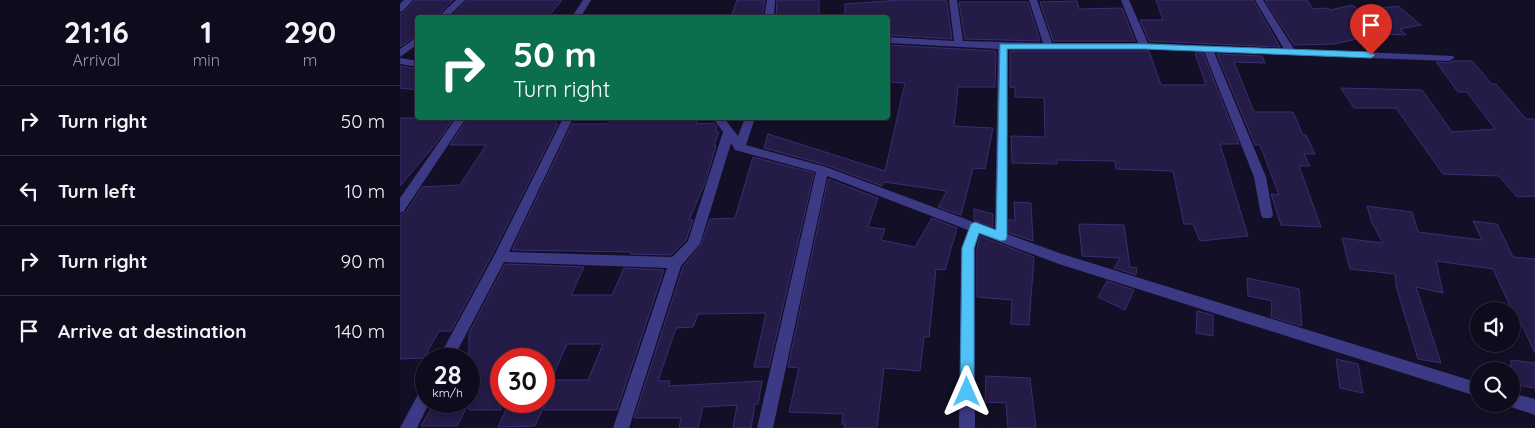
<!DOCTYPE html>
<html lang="en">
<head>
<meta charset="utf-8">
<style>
	:root { --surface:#0e0b1c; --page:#1c1929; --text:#f1f3f6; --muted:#9b9ba3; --line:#2e2b3b }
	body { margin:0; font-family:Quicksand,sans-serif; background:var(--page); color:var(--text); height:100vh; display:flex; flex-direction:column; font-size:19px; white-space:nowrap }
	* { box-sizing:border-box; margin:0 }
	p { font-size:16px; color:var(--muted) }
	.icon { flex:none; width:28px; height:28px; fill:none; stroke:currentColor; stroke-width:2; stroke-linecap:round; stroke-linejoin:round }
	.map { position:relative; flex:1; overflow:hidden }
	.side { display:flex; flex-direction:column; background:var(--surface); width:400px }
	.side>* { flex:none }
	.top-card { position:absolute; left:15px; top:15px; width:475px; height:105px; border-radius:5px; box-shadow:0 2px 8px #0003,0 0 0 1px var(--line); background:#0b6e4f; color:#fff; overflow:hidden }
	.tools { position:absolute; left:1070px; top:302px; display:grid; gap:10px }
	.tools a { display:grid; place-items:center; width:50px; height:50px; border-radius:50%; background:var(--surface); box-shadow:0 2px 8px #0003,0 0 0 1px var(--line); font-size:25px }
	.speed { position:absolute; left:15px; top:348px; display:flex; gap:10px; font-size:25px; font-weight:700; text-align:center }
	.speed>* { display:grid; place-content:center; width:65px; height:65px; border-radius:50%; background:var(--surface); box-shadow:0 2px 8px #0003,0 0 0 1px var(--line); line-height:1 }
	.speed small { font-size:12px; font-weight:400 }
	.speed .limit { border:8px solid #d22; background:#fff; color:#111 }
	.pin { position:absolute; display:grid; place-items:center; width:42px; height:42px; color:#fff; margin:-51px -21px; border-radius:50% 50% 50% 0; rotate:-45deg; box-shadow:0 0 5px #0007 }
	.pin .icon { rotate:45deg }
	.me { position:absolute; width:55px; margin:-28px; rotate:0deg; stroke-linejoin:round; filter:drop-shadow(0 0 4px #0008) }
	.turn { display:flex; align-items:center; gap:18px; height:105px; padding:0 15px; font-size:22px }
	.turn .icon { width:65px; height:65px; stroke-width:2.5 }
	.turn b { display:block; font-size:35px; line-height:42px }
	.eta { display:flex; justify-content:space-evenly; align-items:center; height:85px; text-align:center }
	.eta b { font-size:30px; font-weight:700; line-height:35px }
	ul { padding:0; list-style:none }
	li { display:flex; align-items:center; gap:15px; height:70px; padding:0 15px; border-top:1px solid var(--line) }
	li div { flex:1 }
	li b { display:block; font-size:19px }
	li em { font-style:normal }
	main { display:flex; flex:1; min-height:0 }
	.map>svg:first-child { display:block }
</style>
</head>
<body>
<main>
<section class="side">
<div class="eta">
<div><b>21:16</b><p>Arrival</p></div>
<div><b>1</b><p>min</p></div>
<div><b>290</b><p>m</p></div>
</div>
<ul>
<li><svg class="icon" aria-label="right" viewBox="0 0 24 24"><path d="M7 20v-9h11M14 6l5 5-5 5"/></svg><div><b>Turn right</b></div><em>50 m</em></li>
<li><svg class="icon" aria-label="left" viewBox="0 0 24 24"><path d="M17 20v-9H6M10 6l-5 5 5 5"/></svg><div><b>Turn left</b></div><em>10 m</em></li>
<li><svg class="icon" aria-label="right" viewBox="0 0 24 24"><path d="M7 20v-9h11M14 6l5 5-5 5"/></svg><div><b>Turn right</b></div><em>90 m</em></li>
<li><svg class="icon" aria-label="arrive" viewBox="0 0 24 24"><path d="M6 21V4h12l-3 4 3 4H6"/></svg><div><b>Arrive at destination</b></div><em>140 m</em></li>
</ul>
</section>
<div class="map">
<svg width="1135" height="428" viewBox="0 0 1135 428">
	<rect width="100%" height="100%" fill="#130f26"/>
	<path fill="#241b47" stroke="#3b2d73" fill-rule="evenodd" d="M15 0H53L35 18H18V34L0 47V14L4 12Z
		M67 0H162L147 18H50Z
		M337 0H365L362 18H331Z
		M377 0H419V18H376Z
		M500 0H545L547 2 552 39 488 35V18H445V4Z
		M756 0H853L880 47 749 41 740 20H763Z
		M865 0H907L913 9 927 8 930 10 952 5 960 11 998 6 1021 25 1000 29 1006 35 978 34 935 44 894 45Z
		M677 1 679 9 722 8 735 41H653L640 2Z
		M559 2H628L640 41 565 39Z
		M488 45 596 51 595 87H558L554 126 593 128 585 169 573 168 561 215 538 207 547 191 484 182 482 186 426 165 364 148 368 134 485 171 505 83 488 82Z
		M610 51H749L761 85H806L795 53H803L839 144H820L848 236 800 241 793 224H784L773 171 716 169 715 161 657 160V164L612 163 611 136 645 137 644 98 615 97V88L610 87Z
		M817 54 862 56 865 63 834 62 854 112H893L903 135H906L915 154H904L910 166H899L921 227 881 225 871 194 879 195 860 145H855Z
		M1053 61H1072L1092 84H1096L1126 119H1135V196L1117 197 1099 176 1043 174 996 108H954L941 88 1022 90 1052 132 1095 129 1067 92H1058L1036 62 1049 63Z
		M0 66 18 69V90L0 88Z
		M0 118H54L35 145 0 186Z
		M68 118H159L155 124H158L93 253 51 331H39L24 358 0 359V215L6 212 22 187 60 185 86 145H50Z
		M211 118H298L296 124 314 123 317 127 316 132H319L314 145 316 146 305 183 289 220H293L286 240 271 255 230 254 231 252 112 250 172 124H207Z
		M353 157 414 173 369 367H354L366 313 298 314 293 327 276 328 258 381H270L269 386 362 381 358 404H355L351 428H333L337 405 303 407 298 428H279L281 418H234L283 267 301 245 310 219 335 218Z
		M428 179 478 198 468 227 485 229 481 240 515 247 532 218 557 228 545 270 536 269 529 337H524L520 371 484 368 477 428H444L445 424H442L443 414 389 412 399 368 388 367Z
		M614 202 631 203 633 241 609 233V219L615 221Z
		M967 206 1012 212 1018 232 1082 240 1073 221 1097 224 1113 257 1135 259V353L1120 321H1117L1093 269 1036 261 1043 293 1016 287 1041 363 1018 359 996 286 995 274 950 269 942 238 983 243 972 223Z
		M574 209 593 214V227L574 220Z
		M679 224 724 225 730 267 737 268 736 275 714 268 720 258 682 256Z
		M580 236 634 257 629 325 611 324 612 300 577 297V248Z
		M105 264 184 267 171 295H212L224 268 264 270 217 410H144V406L135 426 98 427 110 401H144V359H101V410H69V403L57 426H21L35 401H69V333ZM167 344H203L188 380H151Z
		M847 278 899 289 902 326 871 317 872 301 848 296Z
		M707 281 734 290 725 310 698 297Z
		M797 311 813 315V336L796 333Z
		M936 359 958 364 963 393 940 388Z
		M1111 360 1135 363V388L1111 384Z
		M586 376 630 378 636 428H608L606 403 585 402Z"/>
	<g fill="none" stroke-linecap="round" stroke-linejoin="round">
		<path fill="#3d3a85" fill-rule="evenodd" d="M4 0H13L3 11 0 12V4Z
			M56 0H65L47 18H37Z
			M183 0H191L180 18H171Z
			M367 0H375L374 18H364Z
			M549 0H557L563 41 643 43 629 0H637L652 43H738L721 0H729L748 43 884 49 855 0H863L894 49 1053 56 1054 58 1049 61 814 52 866 177 873 215 871 218H863L861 215 854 177 804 51 744 49H608L607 234 662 254 1079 383V397L659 264 579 234 575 248V428H559L561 248 568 230 427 176 373 428H357L416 172 335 150 331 143 300 244 281 266 229 428H213L267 268 104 262 53 359H38L95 254 163 118H173L109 252 272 257 288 241 323 132 313 118H324L338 136 345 118H355L346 145 426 167 595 230 598 49 488 43V37L554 41Z
			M18 36V44L0 57V49Z
			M0 58 18 61V67L0 64Z
			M56 118H66L4 211 0 213V198Z
			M26 387V401H30L17 428H0L21 389Z
			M1111 393 1135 399V415L1105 405V404H1111Z"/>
	</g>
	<path fill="#4fc3f7" stroke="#337fa1" d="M600 44H744L971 52 975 55 971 58 744 49H607V236L606 240 601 241 579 233 574 248V392L572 397 567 399 562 397 560 392 562 248 571 224 575 222 596 230Z"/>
</svg>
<div class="tools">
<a><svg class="icon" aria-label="sound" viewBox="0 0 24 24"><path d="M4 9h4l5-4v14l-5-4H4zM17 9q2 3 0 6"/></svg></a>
<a><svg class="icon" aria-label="search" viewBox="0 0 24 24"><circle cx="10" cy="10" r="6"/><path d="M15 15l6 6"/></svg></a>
</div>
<div class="speed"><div>28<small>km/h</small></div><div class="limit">30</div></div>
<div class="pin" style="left:971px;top:55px;background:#d93025"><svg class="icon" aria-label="arrive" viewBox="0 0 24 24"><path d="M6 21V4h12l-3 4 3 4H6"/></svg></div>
<svg class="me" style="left:567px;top:392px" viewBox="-20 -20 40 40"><path d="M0-17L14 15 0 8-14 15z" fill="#4fc3f7" stroke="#fff" stroke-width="4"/></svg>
<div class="top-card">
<div class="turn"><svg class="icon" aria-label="right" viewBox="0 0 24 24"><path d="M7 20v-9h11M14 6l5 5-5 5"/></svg><div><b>50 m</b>Turn right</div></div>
</div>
</div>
</main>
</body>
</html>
